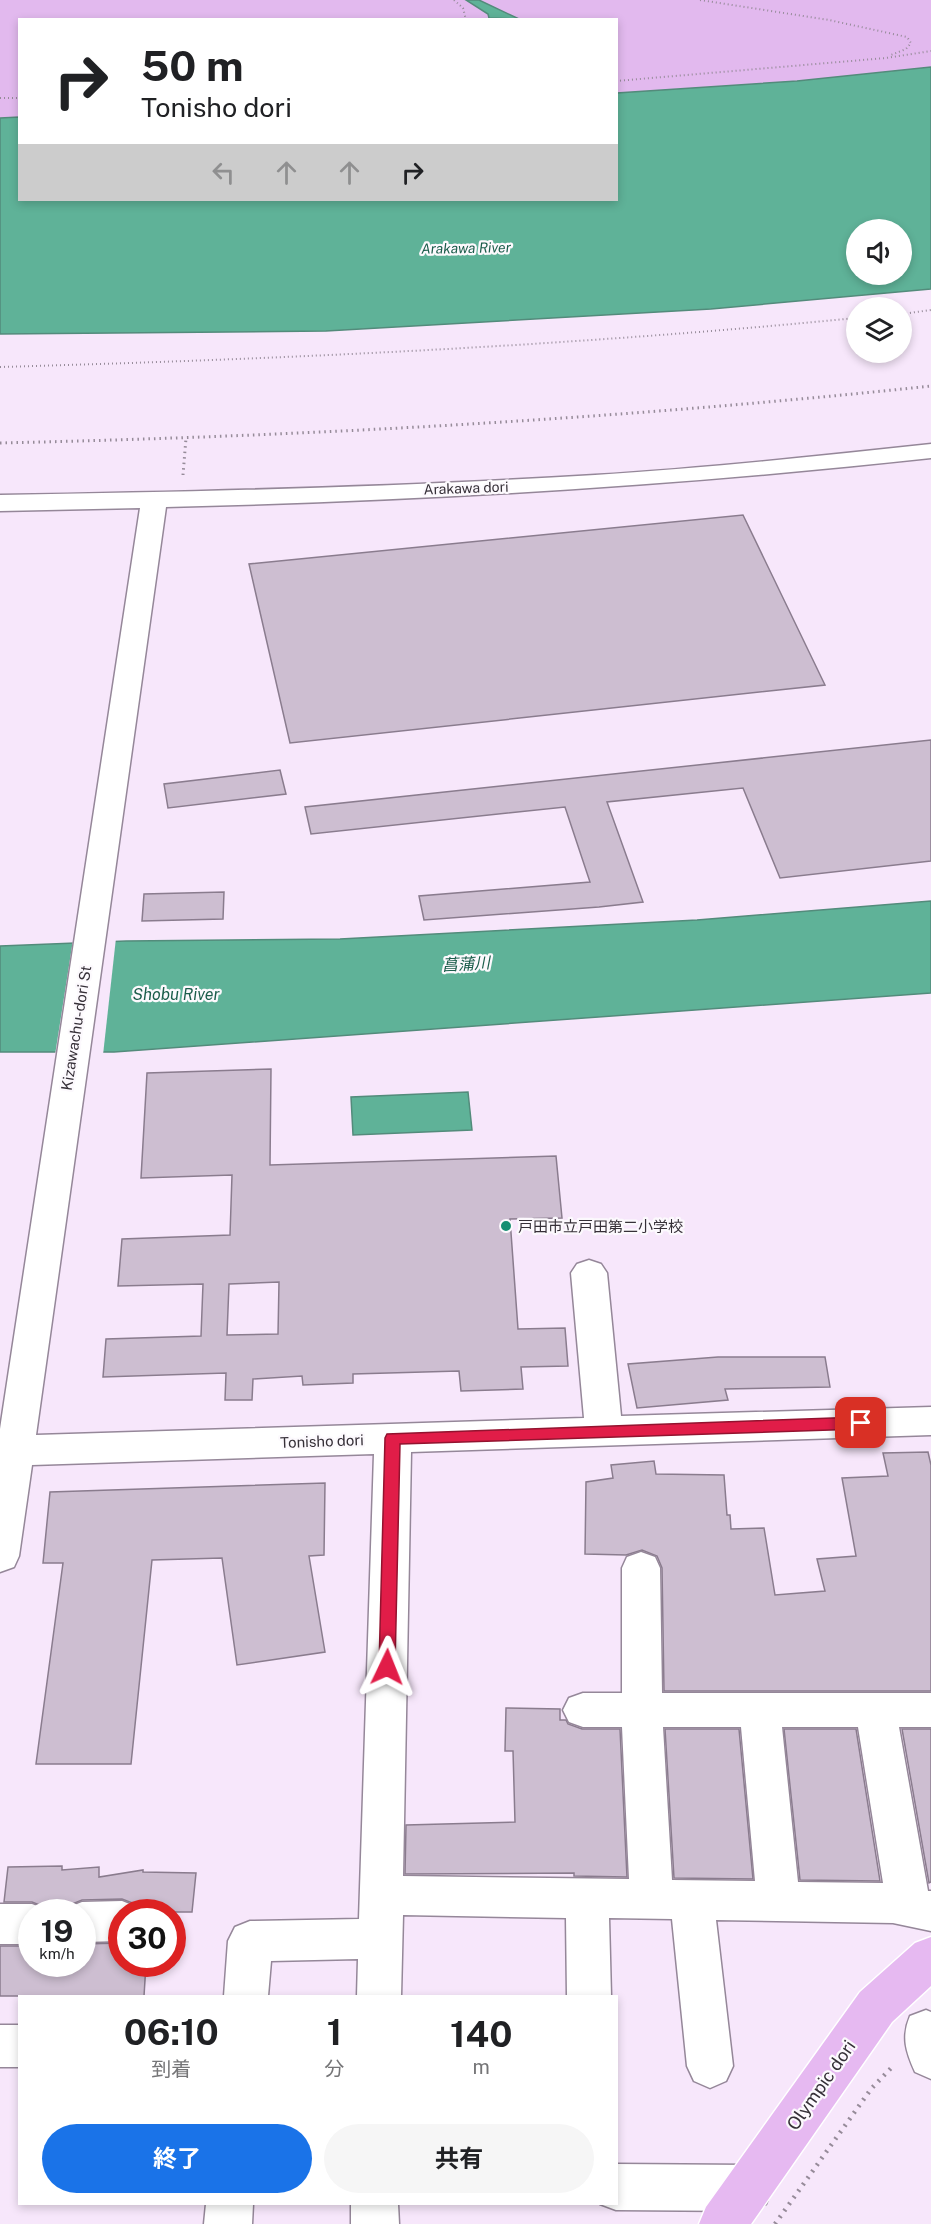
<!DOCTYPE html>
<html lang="ja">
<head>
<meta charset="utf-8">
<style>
	:root { --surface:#fff; --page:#f6f6f6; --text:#202124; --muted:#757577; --accent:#1a73e8 }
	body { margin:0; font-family:"Public Sans","Noto Sans JP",sans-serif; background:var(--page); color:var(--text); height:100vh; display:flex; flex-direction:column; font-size:22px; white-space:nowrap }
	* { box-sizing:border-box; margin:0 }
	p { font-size:20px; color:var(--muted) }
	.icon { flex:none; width:33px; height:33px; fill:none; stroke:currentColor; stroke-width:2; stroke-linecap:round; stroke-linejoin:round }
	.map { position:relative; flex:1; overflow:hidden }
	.sheet { position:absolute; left:18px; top:1995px; width:600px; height:210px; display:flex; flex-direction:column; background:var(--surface); border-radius:0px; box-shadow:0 3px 9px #0003 }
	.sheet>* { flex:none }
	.hud { position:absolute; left:18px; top:18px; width:600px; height:183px; border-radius:0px; box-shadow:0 3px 9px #0003; background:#fff; color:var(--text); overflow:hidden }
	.controls { position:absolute; left:846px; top:219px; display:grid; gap:12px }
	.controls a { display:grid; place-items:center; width:66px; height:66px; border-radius:50%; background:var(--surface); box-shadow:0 3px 9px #0003; font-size:30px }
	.speed { position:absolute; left:18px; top:1899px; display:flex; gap:12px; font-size:30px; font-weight:700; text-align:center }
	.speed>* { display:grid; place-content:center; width:78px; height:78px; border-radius:50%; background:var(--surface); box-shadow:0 3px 9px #0003; line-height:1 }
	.speed small { font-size:15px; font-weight:400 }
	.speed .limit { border:9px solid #d22; background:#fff; color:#111 }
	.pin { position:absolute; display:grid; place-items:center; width:51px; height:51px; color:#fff; margin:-26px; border-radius:12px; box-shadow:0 3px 9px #0006 }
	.me { position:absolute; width:66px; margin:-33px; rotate:2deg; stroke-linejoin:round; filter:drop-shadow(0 0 4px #0008) }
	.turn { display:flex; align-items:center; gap:21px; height:126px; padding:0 24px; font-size:27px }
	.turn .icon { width:78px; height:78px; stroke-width:2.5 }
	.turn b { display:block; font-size:42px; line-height:51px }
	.lanes { display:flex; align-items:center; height:57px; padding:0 24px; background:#0003; justify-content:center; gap:30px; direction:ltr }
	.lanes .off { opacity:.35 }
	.eta { display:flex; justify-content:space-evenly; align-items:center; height:102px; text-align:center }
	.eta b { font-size:36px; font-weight:700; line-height:42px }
	.cta { display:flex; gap:12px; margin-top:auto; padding:12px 24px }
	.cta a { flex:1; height:69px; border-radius:36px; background:var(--accent); color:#fff; font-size:24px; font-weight:700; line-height:69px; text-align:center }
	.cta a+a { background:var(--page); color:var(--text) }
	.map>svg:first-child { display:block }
</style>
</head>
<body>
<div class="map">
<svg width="931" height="2224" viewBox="0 0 931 2224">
	<rect width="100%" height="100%" fill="#f7e7fb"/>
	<path fill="#e2b9ee" d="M0 0H931V67L797 81 617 93 616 20H20L19 117 0 118Z"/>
	<path fill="#5fb298" stroke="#538b7b" stroke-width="1.5" fill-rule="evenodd" d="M466 0H479L519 19 489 18 488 14Z
		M931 67V289L711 309 326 331 0 334V118L19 117 20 200H616L617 93 797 81ZM856 230H902V274H856Z
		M931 901V993L114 1052H0V946L126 941 340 939 697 920Z
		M468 1092 472 1130 353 1135 351 1097Z"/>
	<path fill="#f7e7fb" d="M116 938 103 1055H55L73 940Z"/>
	<path fill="#cdbed1" stroke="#8a7c8e" stroke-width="1.5" fill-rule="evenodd" d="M743 515 825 685 290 743 249 564Z
		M931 740V861L780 878 743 788 607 802 643 902 599 907 424 920 419 896 590 882 565 807 311 834 305 807Z
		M280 770 286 794 168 808 164 784Z
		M224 892 223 919 142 921 144 894Z
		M271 1069 270 1165 556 1156 562 1218 510 1219 518 1329 565 1328 568 1366 521 1367 523 1389 461 1391 459 1371 353 1374V1383L303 1385 302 1376 253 1379 252 1400H225L226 1373 103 1377 106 1339 201 1336 203 1284 118 1286 122 1239 230 1235 232 1175 141 1178 147 1073ZM279 1282 278 1334 227 1335 229 1284Z
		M718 1357H825L830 1387 725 1389 728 1400 637 1408 628 1364Z
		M928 1452 931 1465V1691H664L662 1568 657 1556 642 1550 626 1555 585 1554 586 1482 613 1478 611 1465 654 1461 656 1474 724 1475 727 1515H730L731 1529 764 1528 775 1595 825 1591 817 1559 856 1556 842 1478 888 1476 883 1453Z
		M325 1483 324 1555 309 1556 325 1652 237 1665 222 1558 152 1560 131 1764H36L63 1563H43L50 1492Z
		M506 1708 560 1709V1720H566L568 1724 582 1729H620L627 1877 574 1876V1873L405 1874 406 1825 515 1822 513 1751H505Z
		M665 1729H739L753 1879 674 1878Z
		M784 1729H856L880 1881 800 1880Z
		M902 1729H931V1882L929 1883Z
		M62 1866V1870L99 1867V1877L143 1870V1872L196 1873 192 1912H142L138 1905 122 1899 82 1900 65 1907 47 1908 32 1902H4L8 1867Z
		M122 1943V1964H146L144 1996H0V1946H32V1964H82V1944Z"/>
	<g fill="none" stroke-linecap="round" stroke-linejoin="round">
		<g stroke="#958799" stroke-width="3">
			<path id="minor" d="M931 444V458C675 486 423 501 166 507L36 1435 584 1418 571 1273 577 1264 589 1260 601 1264 607 1273 621 1416 931 1407V1435L411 1452 403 1876 629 1879 622 1727H583L569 1722 563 1710 569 1698 583 1693H622V1568L627 1557 641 1552 655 1557 660 1568 662 1693H931V1727H899L928 1891H931V1931L893 1923 716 1920 733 2066 726 2081 710 2088 694 2081 687 2066 672 1919 609 1918 611 1996H567L566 1918 403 1915 401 1996H357L358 1959 271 1961 268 1996H224L228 1941 235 1927 250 1921 359 1919 374 1454 32 1465 19 1556 14 1567 0 1572V1429L140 508 0 511V495C198 492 397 487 595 475 707 468 819 456 931 444ZM663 1727H741L755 1881 672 1880ZM782 1727H858L883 1883 798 1882Z
				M122 1901 137 1907 140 1912H122V1941L82 1942V1912H65L67 1908 82 1902Z
				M0 1904H32L47 1910 49 1912H32V1944H0Z
				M926 2010 931 2012V2079L915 2072C906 2052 901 2037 910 2016Z
				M0 2025H20V2067H0Z
				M616 2164 749 2165 766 2172 772 2188 766 2204 749 2211 616 2210 600 2204H616Z
				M206 2204H253L252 2224H204Z
				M351 2204H398L399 2224H351Z"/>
		</g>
		<g stroke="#fff" stroke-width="3">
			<path id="major" d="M931 1937V1986L892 2022 751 2224H699L706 2207 860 1992 915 1943Z"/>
		</g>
		<path stroke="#968b99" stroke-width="2" stroke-dasharray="1 3" stroke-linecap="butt" d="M454 0 463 8 466 20
			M700 0 829 20 907 37 911 43 906 49 891 55
			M616 81 886 58 931 51
			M0 98H20
			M902 314 931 310
			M0 367C286 359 571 346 856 318"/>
		<path stroke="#968b99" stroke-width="3" stroke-dasharray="1.5 4" stroke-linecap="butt" d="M0 443C311 436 621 419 931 386
			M183 475 186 438"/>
		<path stroke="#968b99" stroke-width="4.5" stroke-dasharray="2 6" stroke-linecap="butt" d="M775 2224 871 2089 894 2065"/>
		<use href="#minor" fill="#fff" fill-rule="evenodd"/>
		<use href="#major" fill="#e6b9f1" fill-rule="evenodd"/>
	</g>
	<path fill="#e11d48" stroke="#92132f" stroke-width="1.5" d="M861 1417 866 1419 869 1423 866 1427 861 1429 400 1444 395 1667 393 1672 387 1674 381 1672 379 1667 385 1438 387 1434Z"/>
	<circle fill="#158e72" stroke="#fcf9fd" stroke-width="2" cx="506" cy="1226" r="6"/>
	<g text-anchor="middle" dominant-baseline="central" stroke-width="4.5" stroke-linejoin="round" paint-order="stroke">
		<g font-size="14" font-style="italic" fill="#1b5d4b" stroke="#fcf9fd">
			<text transform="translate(466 248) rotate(-1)">Arakawa River</text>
		</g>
		<g font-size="14" fill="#363038" stroke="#fcf9fd">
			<text transform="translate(466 488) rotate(-2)">Arakawa dori</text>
		</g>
		<g font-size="15" fill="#363038" stroke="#fcf9fd">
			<text transform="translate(76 1028) rotate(-81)">Kizawachu-dori St</text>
			<text transform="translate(322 1441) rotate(-2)">Tonisho dori</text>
		</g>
		<g font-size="15" fill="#363038" stroke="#fcf9fd" text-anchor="start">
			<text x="518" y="1226">戸田市立戸田第二小学校</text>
		</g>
		<g font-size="16" font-style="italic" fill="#1b5d4b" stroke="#fcf9fd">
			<text transform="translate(466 964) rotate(-3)">菖蒲川</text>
			<text x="176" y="994">Shobu River</text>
		</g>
		<g font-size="18" fill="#363038" stroke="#fcf9fd">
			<text transform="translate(821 2085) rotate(-55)">Olympic dori</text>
		</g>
	</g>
</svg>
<div class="controls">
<a><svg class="icon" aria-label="sound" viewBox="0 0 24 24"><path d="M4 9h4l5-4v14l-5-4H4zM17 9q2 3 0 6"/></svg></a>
<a><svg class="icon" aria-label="layers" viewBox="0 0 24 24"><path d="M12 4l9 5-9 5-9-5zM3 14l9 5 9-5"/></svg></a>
</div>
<div class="speed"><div>19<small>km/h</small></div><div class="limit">30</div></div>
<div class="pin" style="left:861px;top:1423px;background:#d93025"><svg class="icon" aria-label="arrive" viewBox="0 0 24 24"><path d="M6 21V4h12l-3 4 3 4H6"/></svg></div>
<svg class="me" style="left:387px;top:1667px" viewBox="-20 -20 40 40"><path d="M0-17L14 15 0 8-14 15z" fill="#e11d48" stroke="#fff" stroke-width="4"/></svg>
<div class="hud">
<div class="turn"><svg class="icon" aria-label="right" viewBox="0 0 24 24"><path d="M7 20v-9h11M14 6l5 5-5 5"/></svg><div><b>50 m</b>Tonisho dori</div></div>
<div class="lanes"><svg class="icon off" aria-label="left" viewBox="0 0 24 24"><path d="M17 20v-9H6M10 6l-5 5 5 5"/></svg><svg class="icon off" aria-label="ahead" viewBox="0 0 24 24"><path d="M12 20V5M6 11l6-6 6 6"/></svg><svg class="icon off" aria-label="ahead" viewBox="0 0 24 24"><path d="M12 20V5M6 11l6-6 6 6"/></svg><svg class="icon" aria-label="right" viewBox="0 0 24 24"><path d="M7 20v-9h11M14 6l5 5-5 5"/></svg></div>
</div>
<section class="sheet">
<div class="eta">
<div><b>06:10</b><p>到着</p></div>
<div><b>1</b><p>分</p></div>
<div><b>140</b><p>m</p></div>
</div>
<div class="cta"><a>終了</a><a>共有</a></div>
</section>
</div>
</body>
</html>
